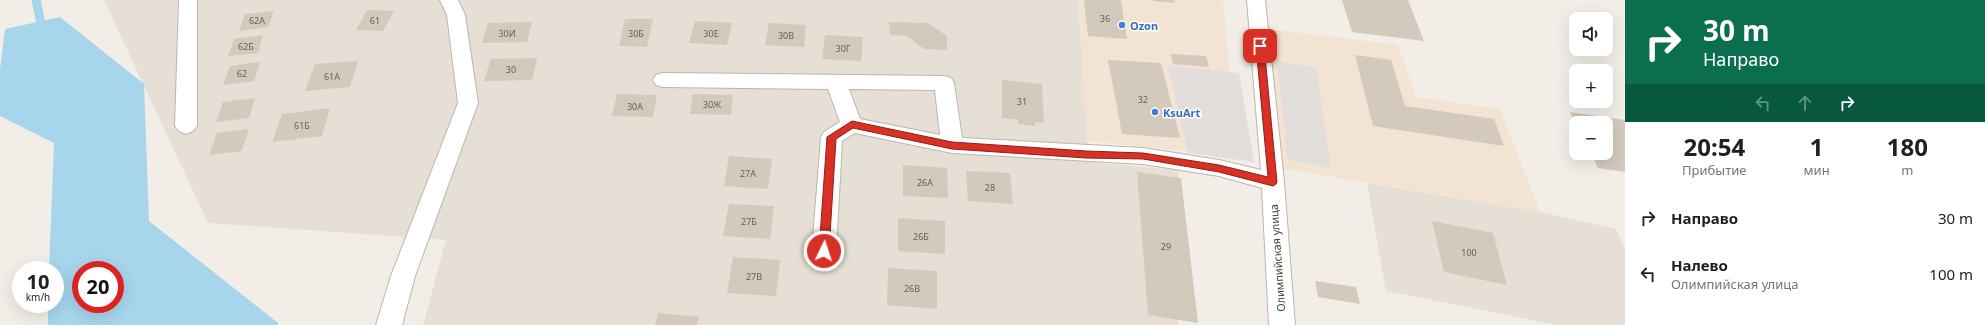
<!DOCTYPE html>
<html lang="ru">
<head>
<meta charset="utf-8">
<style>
	:root { --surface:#fff; --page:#f2f2f2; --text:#202124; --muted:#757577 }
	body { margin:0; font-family:"Noto Sans",sans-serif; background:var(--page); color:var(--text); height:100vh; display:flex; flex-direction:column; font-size:15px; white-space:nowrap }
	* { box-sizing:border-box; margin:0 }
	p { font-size:13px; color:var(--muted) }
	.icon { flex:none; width:22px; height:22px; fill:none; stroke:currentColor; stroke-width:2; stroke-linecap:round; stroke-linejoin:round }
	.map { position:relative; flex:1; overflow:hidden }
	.details { display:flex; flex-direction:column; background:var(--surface); width:360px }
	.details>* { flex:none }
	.hud { background:#0b6e4f; color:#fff; overflow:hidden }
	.buttons { position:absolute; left:1569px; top:12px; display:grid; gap:8px }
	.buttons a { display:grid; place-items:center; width:44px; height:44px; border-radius:8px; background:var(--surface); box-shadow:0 4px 16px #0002; font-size:20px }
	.speed { position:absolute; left:12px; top:261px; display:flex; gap:8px; font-size:20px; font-weight:700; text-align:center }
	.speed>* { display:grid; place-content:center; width:52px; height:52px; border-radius:50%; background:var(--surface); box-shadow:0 4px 16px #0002; line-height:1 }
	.speed small { font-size:10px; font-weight:400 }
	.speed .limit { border:6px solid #d22; background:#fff; color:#111 }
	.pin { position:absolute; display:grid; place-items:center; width:34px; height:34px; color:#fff; margin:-17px; border-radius:8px; box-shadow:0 2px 6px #0006 }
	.me { position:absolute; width:44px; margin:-22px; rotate:4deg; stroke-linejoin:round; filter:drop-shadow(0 0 3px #0008) }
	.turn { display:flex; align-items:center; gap:14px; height:84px; padding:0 12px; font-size:18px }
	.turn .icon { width:52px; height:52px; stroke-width:2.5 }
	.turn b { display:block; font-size:28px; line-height:34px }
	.lanes { display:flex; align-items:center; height:38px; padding:0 12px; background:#0003; justify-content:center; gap:20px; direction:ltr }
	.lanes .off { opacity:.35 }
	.eta { display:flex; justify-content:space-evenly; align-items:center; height:68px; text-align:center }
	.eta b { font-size:24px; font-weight:700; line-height:28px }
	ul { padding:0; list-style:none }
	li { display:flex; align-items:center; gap:12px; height:56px; padding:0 12px }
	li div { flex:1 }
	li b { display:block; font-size:15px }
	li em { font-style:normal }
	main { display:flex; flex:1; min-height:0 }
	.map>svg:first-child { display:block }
</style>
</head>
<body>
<main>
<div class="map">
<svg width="1625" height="325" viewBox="0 0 1625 325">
	<rect width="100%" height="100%" fill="#f2eee7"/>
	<path fill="#e6dfd5" d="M104 0H1078L1089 162 1178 170V325H423L446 240 208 223Z
		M1367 183 1540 212 1616 229 1625 249V325H1557L1386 291Z"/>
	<path fill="#f3e3d3" d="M1078 0H1223L1237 156 1088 141Z
		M1267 29 1398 45 1416 97 1500 109 1540 212 1280 168Z"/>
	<path fill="#e1dedb" d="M1277 61 1316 68 1331 168 1288 160Z
		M1168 66 1239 73 1254 162 1188 153Z"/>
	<path fill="#a6d5ec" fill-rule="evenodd" d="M60 17 144 84 149 221 278 323V325H48V304H55V270H49L54 143 0 116V69L5 29ZM81 270H115V304H81Z"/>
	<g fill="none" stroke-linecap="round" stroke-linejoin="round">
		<path stroke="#a6d5ec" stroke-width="9" d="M36 0 43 32"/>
	</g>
	<path fill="#d3c9bd" d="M1084 0H1121L1127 39 1088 36Z
		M1153 0H1174L1175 3 1153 1Z
		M1342 0H1408L1424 41 1352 32Z
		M367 10 394 11 383 31 356 30Z
		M274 11 268 27 239 31 245 14Z
		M625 19H653L647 47 619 46Z
		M695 21 732 23 727 45 689 43Z
		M532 22 527 42 482 43 488 23Z
		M889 22 928 23 947 36V50L924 49 907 36 890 35Z
		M769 23 806 25 804 47 765 45Z
		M263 35 258 53 228 56 234 39Z
		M825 35 863 37 861 61 822 59Z
		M1171 54 1206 56 1209 67 1173 64Z
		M1355 55 1391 60 1405 106 1494 119 1504 146 1373 126Z
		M537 58 532 80 484 81 491 59Z
		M1108 60 1161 63 1180 138 1122 134Z
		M358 61 350 87 305 91 315 64Z
		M260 62 254 81 223 85 230 66Z
		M1002 80 1042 84 1044 123 1035 122V126L1018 124V120L1002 118Z
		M617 94 657 95 653 117 612 116Z
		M693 94 733 95 731 115 690 114Z
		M255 98 249 118 216 122 223 102Z
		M330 108 322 136 272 142 282 114Z
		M1570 112 1625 120V172L1598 168 1591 153H1606V123H1575Z
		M249 129 242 151 209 155 217 133Z
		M729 156 772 159 768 189 724 186Z
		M903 165 947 168 948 198 903 196Z
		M966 171 1010 173 1013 204 968 201Z
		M1137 172 1181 178 1198 323 1148 315Z
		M729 204 774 206 770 239 723 236Z
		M898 218 945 221V254L898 251Z
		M1432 221 1493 233 1507 285 1444 272Z
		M733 257 780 260 776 296 727 293Z
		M888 268 937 271V309L887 305Z
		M1315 281 1356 287 1360 304 1318 297Z
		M658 313 699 317 697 325H655Z"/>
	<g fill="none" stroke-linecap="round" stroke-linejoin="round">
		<g stroke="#bdb5aa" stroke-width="2">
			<path id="minor" d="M179 0H197V126L193 131 186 134 179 131 175 126Z
				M440 0H458L465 15 478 103 415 276 402 325H376L391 276 458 103 447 15Z
				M1247 0H1265L1284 182 1295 325H1269L1262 188 1219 176 1143 164 952 153 855 133 842 141 836 251 832 258 824 261 816 258 812 251 821 137 824 132 840 122 828 89 663 87 656 85 653 80 656 75 663 73 944 76 951 78 954 83 962 138 1143 148 1219 160 1261 170ZM849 89 935 90 940 135 860 119Z"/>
		</g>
		<use href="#minor" fill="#fff" fill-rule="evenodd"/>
	</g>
	<path fill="#d93025" stroke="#8d1f18" d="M1260 43 1264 46 1277 182 1276 184 1273 186 1219 172 1143 159 1086 158 952 149 853 128 836 139 829 251 824 255 819 251 827 137 852 121 952 142 1086 151 1143 153 1219 165 1268 177 1256 46Z"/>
	<g fill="#3f7fe0" stroke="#fff" stroke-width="1.5">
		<circle cx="1122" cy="25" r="4"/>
		<circle cx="1155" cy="112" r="4"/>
	</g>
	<g text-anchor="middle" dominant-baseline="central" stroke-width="3" stroke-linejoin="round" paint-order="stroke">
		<g font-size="9" fill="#686158">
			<text x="1105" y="18">36</text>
			<text x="257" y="20">62А</text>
			<text x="375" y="20">61</text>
			<text x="507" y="33">30И</text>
			<text x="636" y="33">30Б</text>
			<text x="711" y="33">30Е</text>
			<text x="786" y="35">30В</text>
			<text x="246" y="46">62Б</text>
			<text x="843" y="48">30Г</text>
			<text x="511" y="69">30</text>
			<text x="242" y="73">62</text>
			<text x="332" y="76">61А</text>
			<text x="1143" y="99">32</text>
			<text x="1022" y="101">31</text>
			<text x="712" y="104">30Ж</text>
			<text x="635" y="106">30А</text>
			<text x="302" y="125">61Б</text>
			<text x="748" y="173">27А</text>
			<text x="925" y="182">26А</text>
			<text x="990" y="187">28</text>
			<text x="749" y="221">27Б</text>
			<text x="921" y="236">26Б</text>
			<text x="1166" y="246">29</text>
			<text x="1469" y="252">100</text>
			<text x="754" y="276">27В</text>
			<text x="912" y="288">26В</text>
		</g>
		<g font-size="11" font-weight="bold" fill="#366cbe" stroke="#fff" text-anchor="start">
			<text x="1130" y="25">Ozon</text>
			<text x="1163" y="112">KsuArt</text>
		</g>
		<g font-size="11" fill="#453e36" stroke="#fff">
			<text transform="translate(1277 258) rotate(-94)">Олимпийская улица</text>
		</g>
	</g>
</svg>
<div class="buttons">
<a><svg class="icon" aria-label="sound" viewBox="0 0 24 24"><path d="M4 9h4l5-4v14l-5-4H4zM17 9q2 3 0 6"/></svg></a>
<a>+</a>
<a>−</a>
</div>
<div class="speed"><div>10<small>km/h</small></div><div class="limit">20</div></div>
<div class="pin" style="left:1260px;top:46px;background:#d93025"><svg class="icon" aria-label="arrive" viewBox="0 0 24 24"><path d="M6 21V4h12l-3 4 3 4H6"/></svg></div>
<svg class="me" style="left:824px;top:251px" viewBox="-20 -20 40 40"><circle r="17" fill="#d93025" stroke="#fff" stroke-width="3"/><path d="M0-11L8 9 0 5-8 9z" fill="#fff"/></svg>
</div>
<section class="details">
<div class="hud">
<div class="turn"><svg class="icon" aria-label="right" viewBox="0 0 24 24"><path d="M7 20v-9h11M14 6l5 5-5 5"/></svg><div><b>30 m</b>Направо</div></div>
<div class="lanes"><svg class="icon off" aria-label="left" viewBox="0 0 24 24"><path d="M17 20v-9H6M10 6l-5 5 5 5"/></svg><svg class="icon off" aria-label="ahead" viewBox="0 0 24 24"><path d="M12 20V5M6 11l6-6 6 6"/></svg><svg class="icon" aria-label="right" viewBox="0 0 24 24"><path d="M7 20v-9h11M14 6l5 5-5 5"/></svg></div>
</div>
<div class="eta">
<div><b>20:54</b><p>Прибытие</p></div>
<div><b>1</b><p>мин</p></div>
<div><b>180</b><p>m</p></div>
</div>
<ul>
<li><svg class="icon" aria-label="right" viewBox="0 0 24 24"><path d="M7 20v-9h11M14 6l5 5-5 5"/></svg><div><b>Направо</b></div><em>30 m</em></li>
<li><svg class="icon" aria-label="left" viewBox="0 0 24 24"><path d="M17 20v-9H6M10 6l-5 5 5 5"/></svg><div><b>Налево</b><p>Олимпийская улица</p></div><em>100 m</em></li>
</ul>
</section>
</main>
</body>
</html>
